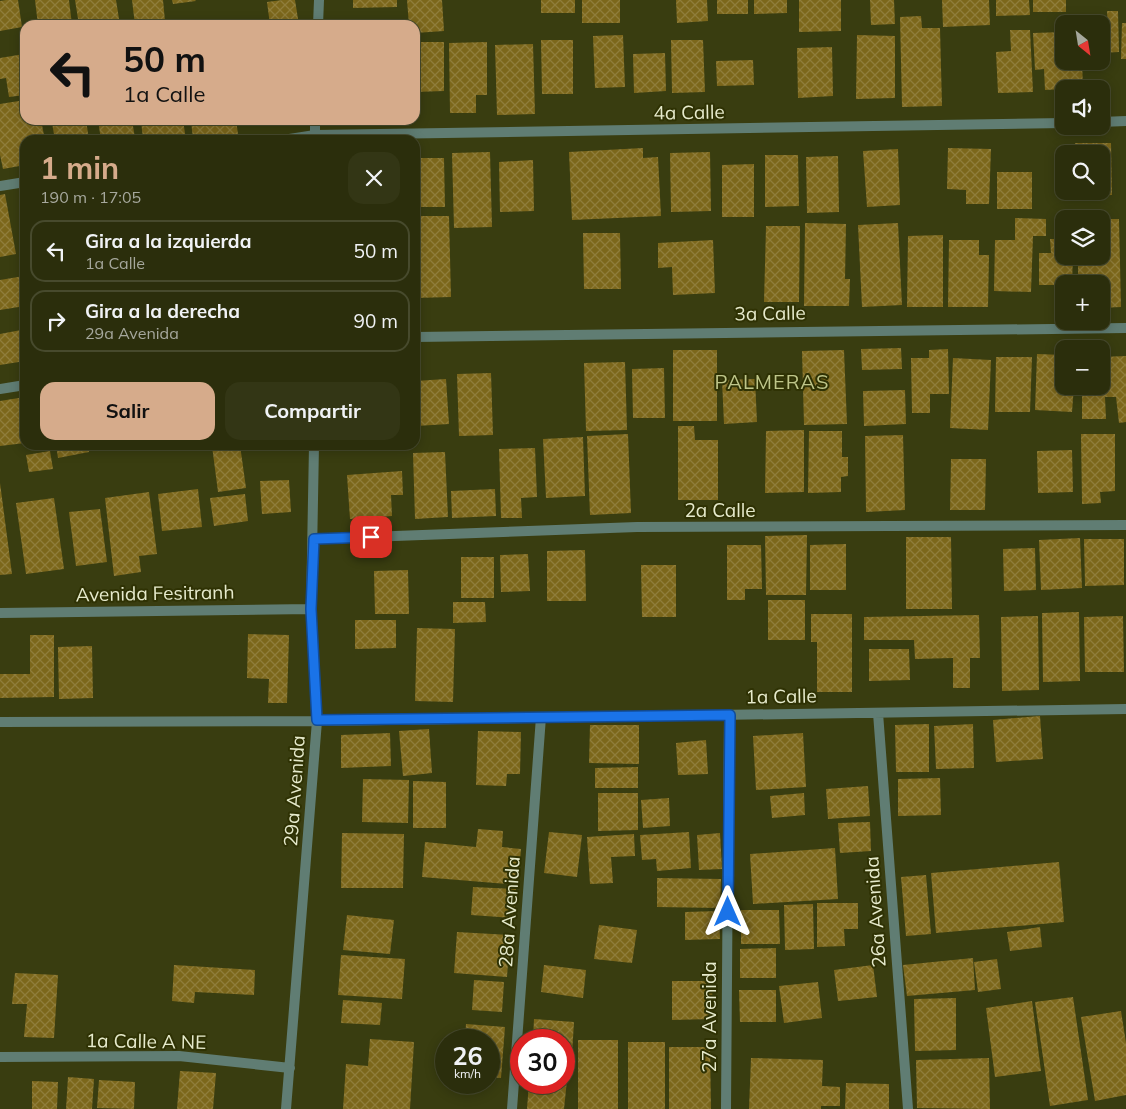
<!DOCTYPE html>
<html lang="es">
<head>
<meta charset="utf-8">
<style>
	:root { --surface:#2b2e0c; --page:#333615; --text:#f1f3f6; --muted:#a6a89d; --line:#474a2d; --accent:#d6ab8b }
	body { margin:0; font-family:Mulish,sans-serif; background:var(--page); color:var(--text); height:100vh; display:flex; flex-direction:column; font-size:19px; white-space:nowrap }
	* { box-sizing:border-box; margin:0 }
	p { font-size:16px; color:var(--muted) }
	.icon { flex:none; width:28px; height:28px; fill:none; stroke:currentColor; stroke-width:2; stroke-linecap:round; stroke-linejoin:round }
	.map { position:relative; flex:1; overflow:hidden }
	.panel { position:absolute; left:20px; top:135px; width:400px; height:315px; display:flex; flex-direction:column; background:var(--surface); border-radius:15px; box-shadow:0 2px 12px #0003,0 0 0 1px var(--line) }
	.panel>* { flex:none }
	.guide { position:absolute; left:20px; top:20px; width:400px; height:105px; border-radius:15px; box-shadow:0 2px 12px #0003,0 0 0 1px var(--line); background:#d6ab8b; color:#111; overflow:hidden }
	.needle { width:32px; rotate:150deg }
	.tools { position:absolute; left:1055px; top:15px; display:grid; gap:10px }
	.tools a { display:grid; place-items:center; width:55px; height:55px; border-radius:10px; background:var(--surface); box-shadow:0 2px 12px #0003,0 0 0 1px var(--line); font-size:25px }
	.speed { position:absolute; left:435px; top:1029px; display:flex; gap:10px; font-size:25px; font-weight:700; text-align:center }
	.speed>* { display:grid; place-content:center; width:65px; height:65px; border-radius:50%; background:var(--surface); box-shadow:0 2px 12px #0003,0 0 0 1px var(--line); line-height:1 }
	.speed small { font-size:12px; font-weight:400 }
	.speed .limit { border:8px solid #d22; background:#fff; color:#111 }
	.pin { position:absolute; display:grid; place-items:center; width:42px; height:42px; color:#fff; margin:-21px; border-radius:10px; box-shadow:0 2px 8px #0006 }
	.me { position:absolute; width:55px; margin:-28px; rotate:0deg; stroke-linejoin:round; filter:drop-shadow(0 0 4px #0008) }
	.turn { display:flex; align-items:center; gap:18px; height:105px; padding:0 20px; font-size:22px }
	.turn .icon { width:65px; height:65px; stroke-width:2.5 }
	.turn b { display:block; font-size:35px; line-height:42px }
	.round { display:grid; place-items:center; flex:none; width:52px; height:52px; border-radius:15px; background:var(--page) }
	.headline { display:flex; align-items:center; justify-content:space-between; height:85px; padding:0 20px }
	h1 { font-size:30px; font-weight:700; line-height:38px; color:var(--accent) }
	.primary-button { display:flex; gap:10px; margin-top:auto; padding:10px 20px }
	.primary-button a { flex:1; height:58px; border-radius:15px; background:var(--accent); color:#111; font-size:20px; font-weight:700; line-height:58px; text-align:center }
	.primary-button a+a { background:var(--page); color:var(--text) }
	ul { padding:0; list-style:none }
	li { display:flex; align-items:center; gap:15px; height:62px; margin:0 10px 8px; padding:0 10px; border:2px solid var(--line); border-radius:15px }
	li div { flex:1 }
	li b { display:block; font-size:19px }
	li em { font-style:normal }
	.map>svg:first-child { display:block }
</style>
</head>
<body>
<div class="map">
<svg width="1126" height="1109" viewBox="0 0 1126 1109">
	<defs>
		<pattern id="building-cross-hatch" width="8" height="8" patternUnits="userSpaceOnUse" patternTransform="scale(1.25)"><rect width="8" height="8" fill="#7c671b"/><path d="M0 0l8 8M0 8l8-8" fill="none" stroke="#8f7d3b"/></pattern>
	</defs>
	<rect width="100%" height="100%" fill="#393d10"/>
	<path fill="url(#building-cross-hatch)" d="M6 0H18L22 27 0 31V1Z
		M35 0H69L72 25H38Z
		M75 0H116L120 25H79Z
		M132 0H163L165 21 135 25Z
		M172 0H195L196 1 173 4Z
		M282 0H295L299 25H270L267 2Z
		M353 0H397V7L353 8Z
		M407 0H442L444 31 415 33V25H409Z
		M541 0H575V13H541Z
		M582 0H620V23H582Z
		M676 0H707L708 21 677 23Z
		M717 0H748V14H717Z
		M754 0H787V13L754 14Z
		M799 0H841V31L799 32Z
		M870 0H894L895 24 871 25Z
		M942 0H989L990 25 943 27Z
		M996 0H1029L1030 15 996 16Z
		M1033 0H1066V12H1033Z
		M1107 11H1118L1119 52 1101 53V30H1108Z
		M921 16 922 28H940L942 106 902 107 900 17Z
		M1122 23H1126V59H1121Z
		M1010 30H1030L1033 92 998 93 996 52 1011 51Z
		M1064 32V61H1082L1083 88 1045 90 1044 69 1035 70 1033 33Z
		M623 35 625 87 595 88 593 36Z
		M857 35 895 36V98L856 99Z
		M541 40H573V94H542Z
		M671 40H703L705 92 672 93Z
		M415 42H444V91L415 92Z
		M487 42V95H476V113H450L449 43Z
		M533 44 535 114 497 115 495 45Z
		M832 47 833 96 798 98 797 48Z
		M665 53 666 91 634 93 633 54Z
		M24 54 25 95 9 97 6 78 0 79V58Z
		M753 60 754 85 717 86 716 61Z
		M25 100V120H41L45 140H25V165L3 169 0 155V104Z
		M68 120H86L89 140H55L52 123Z
		M98 120H132L135 138 101 140Z
		M141 120H183L186 140H143Z
		M191 120H236L238 134 193 140Z
		M1075 143H1111L1112 195 1076 196V191H1101V154H1075Z
		M643 148V158L658 157 661 216 572 220 569 152Z
		M948 148 991 149 989 204H966V190L947 189Z
		M898 149 900 205 867 207 863 151Z
		M490 152 492 227 454 228 452 153Z
		M710 152 711 211 671 212 670 153Z
		M765 155H798L799 206 765 207Z
		M838 156 839 212 807 213 806 157Z
		M415 158H444L445 207H415Z
		M533 160 534 211 500 212 499 162Z
		M754 164V217H722V165Z
		M997 172H1032V209H997Z
		M5 194 16 254 0 257V195Z
		M25 204V234H24L19 205Z
		M415 216H449L451 297 415 298Z
		M1015 218 1046 219V236H1033L1031 292 994 291 995 240H1015Z
		M1101 219H1119L1121 307 1101 308V284H1078V256H1101Z
		M805 223 846 224 845 279H850L849 306H804Z
		M898 223 902 305 862 307 858 225Z
		M766 226H800L799 302H764Z
		M583 233H620L621 289H584Z
		M943 235V307H907L908 236Z
		M1050 239H1064V256H1073L1072 284H1064V289H1055V285H1039V253H1051Z
		M713 240 715 293 673 295 672 267 658 268V243Z
		M949 240H979V255H989L988 307H948Z
		M24 276 25 306 0 310V280Z
		M21 330 25 361 0 365V334Z
		M901 348 902 369 862 370 861 349Z
		M948 349 949 394H930V413H912L911 358H929V350Z
		M673 350H717V421H673Z
		M844 350 847 424 804 425 802 351Z
		M1037 354 1064 355V386H1074L1072 412 1035 410Z
		M1126 356V422L1119 423 1116 397H1105L1106 419H1082V386H1101V357Z
		M996 357H1032L1030 412H995Z
		M953 358 991 360 988 430 950 428Z
		M625 362 627 430 586 431 584 363Z
		M664 368 665 418H633L632 369Z
		M491 373 493 435 459 436 457 374Z
		M446 379 449 424 416 426 415 381Z
		M755 379 757 422 724 424 722 380Z
		M905 390 906 424 864 426 863 391Z
		M25 397V443L0 446V401Z
		M678 426H694L695 440H718V500H678Z
		M804 430V492L765 493 766 431Z
		M809 431H842V457H848V476L841 477V492L808 493Z
		M628 434 631 513 590 515 587 436Z
		M1081 434H1115V491L1100 492 1101 503 1082 504Z
		M903 435 905 510 866 512 865 436Z
		M583 437 585 496 546 498 543 439Z
		M56 445H88L89 452 58 458Z
		M240 445 246 488 218 492 212 446Z
		M535 448 537 497 521 498 522 518H501L499 449Z
		M1072 450 1073 492 1038 493 1037 451Z
		M50 451 53 469 29 472 26 455Z
		M445 452 448 517 415 519 413 453Z
		M951 459H986L985 510H950Z
		M402 471 403 495H391L392 516 350 519 347 475Z
		M289 480 291 512 262 514 260 481Z
		M0 483 12 574 0 575Z
		M198 489 202 527 162 531 158 494Z
		M495 489 496 516 452 518 451 491Z
		M149 492 157 554 139 556 141 572 114 576 105 498Z
		M245 494 248 521 214 526 210 498Z
		M54 498 64 569 26 574 16 503Z
		M100 509 107 562 76 566 69 512Z
		M807 535 806 595H766L765 536Z
		M906 537H951L952 609H906Z
		M1080 538 1082 588 1041 590 1039 540Z
		M1084 539H1124V585L1085 586Z
		M846 544V590H810V545Z
		M727 545H761L762 589H745V600H727Z
		M1035 548 1036 590 1004 591 1003 549Z
		M585 550 586 601H547V551Z
		M528 554 530 591 501 592 500 555Z
		M461 557H494V598H461Z
		M641 565H676V617H642Z
		M408 570 409 614H375L374 571Z
		M768 600H805V640H768Z
		M453 602H485L486 622 453 623Z
		M1079 612 1080 681 1043 682 1042 613Z
		M811 614H852V692H817V642H811Z
		M979 615 980 658H970V688H953V658L915 659 914 640H864V617Z
		M1038 616 1039 690 1002 691 1001 617Z
		M1123 616 1124 672H1085L1084 617Z
		M355 620H396V648L355 649Z
		M417 628 455 629 453 702 415 701Z
		M248 634 289 635 287 703H268L269 679 247 678Z
		M30 635H54V697L0 698V674H30Z
		M92 646 93 698 59 699 58 647Z
		M869 649H909L910 680 869 681Z
		M1040 716 1043 759 996 762 993 720Z
		M929 724V772H896L895 725Z
		M973 724 974 768 936 769 934 726Z
		M590 725H639V764L589 763Z
		M429 729 432 773 403 776 399 731Z
		M478 731 521 732 520 774H507L506 786 476 785Z
		M390 733 391 766 341 768V735Z
		M803 733 806 787 756 790 753 736Z
		M706 740 708 774 678 775 676 743Z
		M638 767V788H595V768Z
		M940 778 941 815 898 816V779Z
		M363 779 409 780 408 823 362 822Z
		M413 781 446 782V828H413Z
		M868 786 870 816 828 819 826 789Z
		M598 793H638V830L598 831Z
		M804 793 805 815 772 818 770 796Z
		M669 798 670 826 643 828 641 800Z
		M870 822 871 851 840 853 838 823Z
		M478 829 503 831 502 847 521 849 518 885 422 877 425 842 476 847Z
		M549 832 582 835 577 877 544 873Z
		M689 832 691 868 657 871 656 859 642 860 640 835Z
		M342 833 404 834 403 888H341Z
		M720 833 722 869 699 870 697 835Z
		M634 834 635 856 611 857 613 883 590 884 587 837Z
		M835 848 838 899 753 904 750 854Z
		M1059 862 1064 922 936 933 931 873Z
		M926 875 931 934 906 936 901 877Z
		M657 878 721 879 720 908 657 907Z
		M473 887 516 889 514 918 471 915Z
		M817 903H858V929H844L845 946 817 947Z
		M813 904 814 949 785 950 784 905Z
		M741 910H779L780 944H741Z
		M719 911 720 939 685 940V912Z
		M347 915 394 920 390 954 343 950Z
		M599 925 637 930 632 963 594 959Z
		M1040 927 1042 947 1010 951 1007 932Z
		M457 932 510 935 507 977 454 973Z
		M776 948V978H740V949Z
		M341 955 405 959 402 999 338 995Z
		M973 958 975 990 907 996 903 965Z
		M997 959 1001 989 978 992 974 962Z
		M174 965 255 970 254 995 195 992 194 1003 172 1001Z
		M544 965 586 970 583 998 541 992Z
		M873 965 877 997 838 1001 834 970Z
		M15 973 58 975 54 1038 24 1037 27 1004H12Z
		M474 980 504 982 502 1012 472 1010Z
		M672 981H712L713 1019 672 1020Z
		M818 982 822 1018 784 1023 779 986Z
		M739 990H776V1022H740Z
		M1073 997 1088 1100 1050 1106 1035 1002Z
		M956 998V1050L915 1051 914 999Z
		M343 1000 382 1003 380 1025 341 1023Z
		M1032 1001 1041 1071 995 1077 986 1008Z
		M1121 1011 1126 1043V1095L1095 1101 1081 1017Z
		M534 1019 574 1022 571 1071 564 1070V1040H533Z
		M466 1024 505 1027 501 1078 489 1077V1040H465Z
		M370 1039 414 1042 410 1109H343L346 1064 368 1066Z
		M578 1040H618V1109H578Z
		M628 1042H665V1109H628Z
		M669 1047H710L711 1109H669Z
		M751 1058 823 1060 822 1086 840 1087V1106H821V1109H749Z
		M989 1058 990 1109 917 1108 916 1060Z
		M180 1071 216 1073 213 1109H177Z
		M68 1077 94 1079 92 1109H66Z
		M564 1079 567 1080 564 1109H527L529 1082H564Z
		M99 1080 135 1082 134 1109 97 1108Z
		M32 1081 58 1082 57 1109H32Z
		M846 1083 889 1084V1109H845Z"/>
	<g fill="none" stroke-linecap="round" stroke-linejoin="round">
		<path stroke="#607d73" stroke-width="10" d="M283 140 315 135
			M0 186 25 182
			M0 389 25 385"/>
		<path stroke="#607d73" stroke-width="10" d="M318 25 319 0
			M1101 122 1126 121
			M315 135 1064 123
			M315 140V120
			M415 337 1126 328
			M314 539 637 527 1126 525
			M0 613 311 609
			M878 713 908 1109
			M0 722 317 721 1126 709
			M0 1057 179 1056 290 1068
			M286 1109 317 721 311 609 314 445
			M512 1109 541 717
			M726 1109 729 715"/>
	</g>
	<g fill="none" stroke-linecap="round" stroke-linejoin="round">
		<g stroke="#114b97" stroke-width="12">
			<path id="route" d="M371 537 314 539 311 609 317 720 730 715 728 912"/>
		</g>
		<use href="#route" stroke="#1a73e8" stroke-width="9"/>
	</g>
	<g text-anchor="middle" dominant-baseline="central" stroke-width="4" stroke-linejoin="round" paint-order="stroke">
		<g font-size="19" fill="#e6eacc" stroke="#2f3204">
			<text transform="translate(689 112) rotate(-1)">4a Calle</text>
			<text transform="translate(770 313) rotate(-1)">3a Calle</text>
			<text x="720" y="510">2a Calle</text>
			<text transform="translate(155 593) rotate(-1)">Avenida Fesitranh</text>
			<text transform="translate(781 696) rotate(-1)">1a Calle</text>
			<text transform="translate(294 791) rotate(-86)">29a Avenida</text>
			<text transform="translate(509 912) rotate(-86)">28a Avenida</text>
			<text transform="translate(875 912) rotate(-94)">26a Avenida</text>
			<text transform="translate(709 1017) rotate(-90)">27a Avenida</text>
			<text transform="translate(146 1041) rotate(1)">1a Calle A NE</text>
		</g>
		<g font-size="20" letter-spacing="1" fill="#bfc68a" stroke="#2f3204">
			<text x="772" y="381">PALMERAS</text>
		</g>
	</g>
</svg>
<div class="tools">
<a><svg class="needle" viewBox="-14 -14 28 28"><path d="M0-13l5 13h-10z" fill="#e53935"/><path d="M0 13l5-13h-10z" fill="#a6a89d"/></svg></a>
<a><svg class="icon" aria-label="sound" viewBox="0 0 24 24"><path d="M4 9h4l5-4v14l-5-4H4zM17 9q2 3 0 6"/></svg></a>
<a><svg class="icon" aria-label="search" viewBox="0 0 24 24"><circle cx="10" cy="10" r="6"/><path d="M15 15l6 6"/></svg></a>
<a><svg class="icon" aria-label="layers" viewBox="0 0 24 24"><path d="M12 4l9 5-9 5-9-5zM3 14l9 5 9-5"/></svg></a>
<a>+</a>
<a>−</a>
</div>
<div class="speed"><div>26<small>km/h</small></div><div class="limit">30</div></div>
<div class="pin" style="left:371px;top:537px;background:#d93025"><svg class="icon" aria-label="arrive" viewBox="0 0 24 24"><path d="M6 21V4h12l-3 4 3 4H6"/></svg></div>
<svg class="me" style="left:728px;top:912px" viewBox="-20 -20 40 40"><path d="M0-17L14 15 0 8-14 15z" fill="#1a73e8" stroke="#fff" stroke-width="4"/></svg>
<div class="guide">
<div class="turn"><svg class="icon" aria-label="left" viewBox="0 0 24 24"><path d="M17 20v-9H6M10 6l-5 5 5 5"/></svg><div><b>50 m</b>1a Calle</div></div>
</div>
<section class="panel">
<div class="headline"><div><h1>1 min</h1><p>190 m · 17:05</p></div><a class="round"><svg class="icon" aria-label="close" viewBox="0 0 24 24"><path d="M6 6l12 12M18 6L6 18"/></svg></a></div>
<ul>
<li><svg class="icon" aria-label="left" viewBox="0 0 24 24"><path d="M17 20v-9H6M10 6l-5 5 5 5"/></svg><div><b>Gira a la izquierda</b><p>1a Calle</p></div><em>50 m</em></li>
<li><svg class="icon" aria-label="right" viewBox="0 0 24 24"><path d="M7 20v-9h11M14 6l5 5-5 5"/></svg><div><b>Gira a la derecha</b><p>29a Avenida</p></div><em>90 m</em></li>
</ul>
<div class="primary-button"><a>Salir</a><a>Compartir</a></div>
</section>
</div>
</body>
</html>
